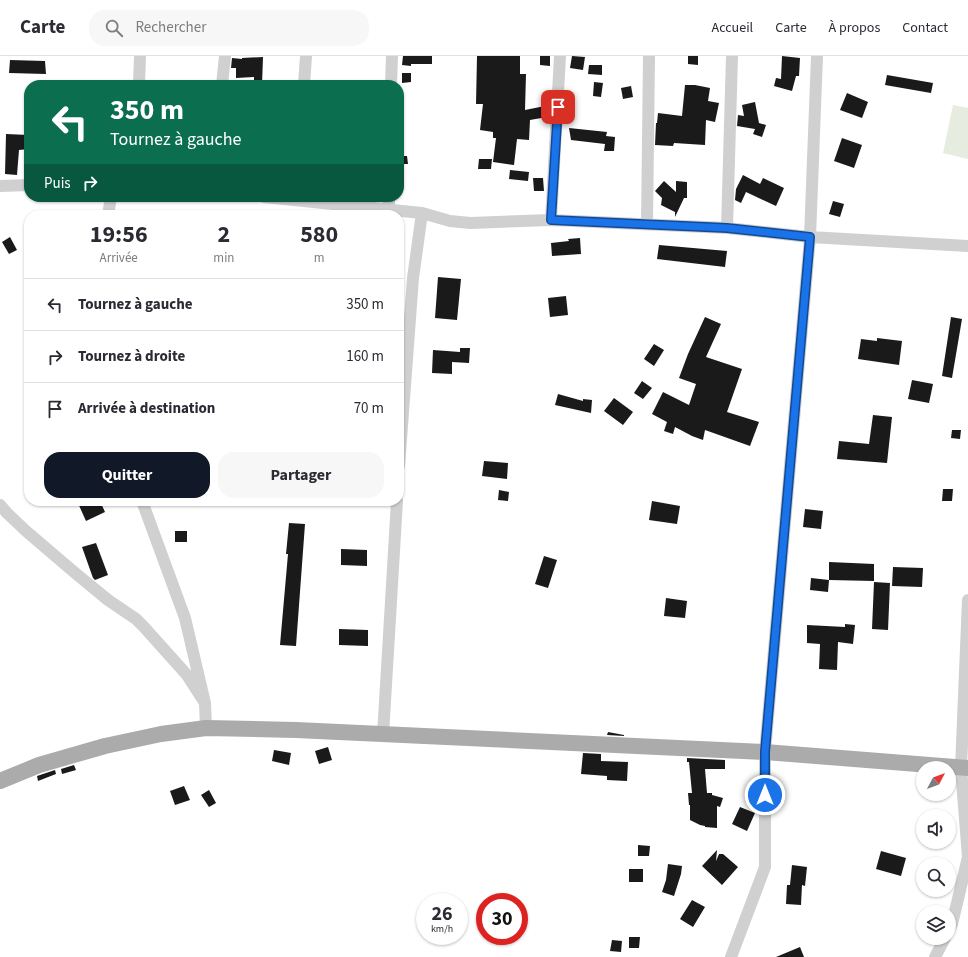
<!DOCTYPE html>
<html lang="fr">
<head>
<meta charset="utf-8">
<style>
	:root { --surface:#fff; --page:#f7f7f7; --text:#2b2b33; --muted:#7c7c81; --line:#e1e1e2; --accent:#111827 }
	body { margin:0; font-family:"Source Sans 3",sans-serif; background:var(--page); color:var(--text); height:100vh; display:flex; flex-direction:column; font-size:15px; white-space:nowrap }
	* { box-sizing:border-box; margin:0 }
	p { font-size:13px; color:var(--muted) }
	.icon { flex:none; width:22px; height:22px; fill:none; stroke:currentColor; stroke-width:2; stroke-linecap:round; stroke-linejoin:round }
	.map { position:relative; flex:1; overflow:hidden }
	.details { position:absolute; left:24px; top:154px; width:380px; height:296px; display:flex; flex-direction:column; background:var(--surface); border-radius:16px; box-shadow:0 1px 3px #0004 }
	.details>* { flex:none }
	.banner { position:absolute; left:24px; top:24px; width:380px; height:122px; border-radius:16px; box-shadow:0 1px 3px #0004; background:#0b6e4f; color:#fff; overflow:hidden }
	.needle { width:26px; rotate:49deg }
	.controls { position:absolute; left:916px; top:705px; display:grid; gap:8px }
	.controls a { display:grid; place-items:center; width:40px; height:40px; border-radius:50%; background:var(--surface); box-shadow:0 1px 3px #0004; font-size:20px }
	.speed { position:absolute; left:416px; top:837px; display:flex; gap:8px; font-size:20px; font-weight:700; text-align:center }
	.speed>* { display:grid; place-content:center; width:52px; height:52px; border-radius:50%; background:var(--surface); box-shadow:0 1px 3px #0004; line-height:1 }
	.speed small { font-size:10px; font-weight:400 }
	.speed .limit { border:6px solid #d22; background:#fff; color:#111 }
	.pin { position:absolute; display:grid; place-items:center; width:34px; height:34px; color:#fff; margin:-17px; border-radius:8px; box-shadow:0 2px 6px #0006 }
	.me { position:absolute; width:44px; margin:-22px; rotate:0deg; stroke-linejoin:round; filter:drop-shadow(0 0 3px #0008) }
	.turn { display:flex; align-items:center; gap:14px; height:84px; padding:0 20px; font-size:18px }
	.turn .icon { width:52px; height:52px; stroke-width:2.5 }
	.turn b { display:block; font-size:28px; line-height:34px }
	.then { display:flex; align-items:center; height:38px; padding:0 20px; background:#0003; gap:8px; font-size:15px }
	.eta { display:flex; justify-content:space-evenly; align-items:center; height:68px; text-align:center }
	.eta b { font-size:24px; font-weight:700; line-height:28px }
	.primary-button { display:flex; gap:8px; margin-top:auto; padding:8px 20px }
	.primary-button a { flex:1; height:46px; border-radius:16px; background:var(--accent); color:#fff; font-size:16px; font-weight:700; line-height:46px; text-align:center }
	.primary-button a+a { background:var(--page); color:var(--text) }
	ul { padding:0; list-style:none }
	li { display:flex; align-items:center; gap:12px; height:52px; padding:0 20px; border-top:1px solid var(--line) }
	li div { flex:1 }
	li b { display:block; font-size:15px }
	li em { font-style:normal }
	header { display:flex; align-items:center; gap:24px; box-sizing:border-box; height:56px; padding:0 20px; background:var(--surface); border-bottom:1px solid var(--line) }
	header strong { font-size:19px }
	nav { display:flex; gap:22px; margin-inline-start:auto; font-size:14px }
	.search { width:280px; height:36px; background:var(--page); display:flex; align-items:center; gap:10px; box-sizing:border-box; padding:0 14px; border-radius:16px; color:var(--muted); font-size:15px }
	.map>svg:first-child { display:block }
</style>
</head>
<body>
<header>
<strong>Carte</strong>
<div class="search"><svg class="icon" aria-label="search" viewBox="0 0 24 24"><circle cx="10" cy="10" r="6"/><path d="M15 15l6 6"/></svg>Rechercher</div>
<nav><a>Accueil</a><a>Carte</a><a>À propos</a><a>Contact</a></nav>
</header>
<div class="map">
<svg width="968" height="901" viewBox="0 0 968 901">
	<rect width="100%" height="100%" fill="#fff"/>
	<path fill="#e6ecdf" d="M953 49 968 52V103L943 97Z"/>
	<path fill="#1a1a1a" d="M403 0H432V8H411V10L402 9Z
		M477 0H520V18H526L525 54 545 50 547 61 530 64 529 84 517 83 514 109 493 106 496 82H493V76L480 74 483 48H476Z
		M540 0H550V10L540 9Z
		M572 0 585 1 583 14 570 12Z
		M688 0H698V9L688 8Z
		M782 0 800 2 799 20H796L792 35 774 30 776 22 781 23Z
		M263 1 262 29H254V21L236 22V12H231L232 2 242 3V2Z
		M10 4 45 5 46 18 9 17Z
		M589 9H602V19L588 18Z
		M402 17H411V26L402 27Z
		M887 19 933 27 931 37 885 29Z
		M594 26 603 27 601 41 593 40Z
		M685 29H695L710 32 708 45 719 47 715 66 706 64 705 89 674 87 673 90 655 89 656 67H657L658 57 682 60Z
		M631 30 633 41 623 43 621 32Z
		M847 37 868 46 862 62 840 54Z
		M755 46 759 67 766 69 762 81 753 78 755 73 737 70 738 59 744 60 742 49Z
		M569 72 607 76 606 80 615 81 614 95H604L605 88 571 84Z
		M6 78 29 79V93L19 94 17 119 5 118Z
		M842 82 862 89 854 112 834 105Z
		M399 100H407L408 108H399Z
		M479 103H492L491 113H478Z
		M510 114 529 116 528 125 509 123Z
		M743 119 760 128 763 122 784 132 776 150 746 136 741 147 735 144 736 133Z
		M533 122H543L544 135H534Z
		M664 125 676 136V125L687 126V142H684L675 161V156L661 149 662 142 655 135Z
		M833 145 844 148 840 161 829 158Z
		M10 181 17 194 9 198 2 186Z
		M580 182 581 198 552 200 551 187 569 185 568 183Z
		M659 189 727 195 725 211 657 203Z
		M438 221 461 223 457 264 435 262Z
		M566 240 568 259 550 261 548 242Z
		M705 261 721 268 706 301 742 313 727 356 759 366 750 390 705 374 703 384 692 380 675 371 673 378 664 375 667 366 652 358 663 336 689 349 696 328 679 322 688 298Z
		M951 261 962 263 952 322 942 320Z
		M877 282 902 285 899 309 858 303 861 283 877 285Z
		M654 288 664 294 654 310 644 303Z
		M460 292H470L469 307 452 306V318L432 317 433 294 460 296Z
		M912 324 933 328 929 347 908 343Z
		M642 325 652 332 643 343 634 337Z
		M558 338 583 345V343L592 344 591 357 555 349Z
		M614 342 633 356 623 369 604 355Z
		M873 359 892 361 887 407 837 403 839 385 869 388Z
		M952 374H961L960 383 951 382Z
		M484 405 508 407 507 423 482 420Z
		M943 433H953L952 445H942Z
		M499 434 509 436 508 445 498 444Z
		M77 445H100L105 456 86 465Z
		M652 445 680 450 677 468 649 464Z
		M805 453 823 455 821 473 803 471Z
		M289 467 305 468 296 590 280 589 288 498H286Z
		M175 475H187V486H175Z
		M96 487 108 519 95 524 93 522 82 491Z
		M341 493 367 494V510L341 509Z
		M544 500 557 504 548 532 535 528Z
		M829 506 874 508V525L829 524Z
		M893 511 923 512 922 531 892 530Z
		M811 522 829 524 828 536 810 534Z
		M874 526 890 527 888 574 872 573Z
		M666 542 687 545 685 562 664 560Z
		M845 568 855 569 853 588 838 586 837 614 819 613 820 588 807 587V569L845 571Z
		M339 573 368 574V590L339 589Z
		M608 676 624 679V680L607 679Z
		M328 691 332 704 319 708 315 695Z
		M274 694 291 697 289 709 272 705Z
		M583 697 601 698V705L628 706 627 725 607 724V720L581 718Z
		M687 702 725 704V713H705L707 737H712V739L723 742 720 751 717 750V772L705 771V770L700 769 690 764V749H689L688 737H692L689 706H687Z
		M74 709 76 714 62 718 61 713Z
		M55 714 56 718 38 725 37 720Z
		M184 730 190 744 175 749 170 735Z
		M209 734 216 747 209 751 201 739Z
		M740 751 755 757 747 775 732 768Z
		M638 789 650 790 649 800H638Z
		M717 794 716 805 719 798H723L738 811 722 829 702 810Z
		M881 795 906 802 901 820 876 813Z
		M668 808 682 810 681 818 674 840 662 836 666 824Z
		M792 809 807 811 805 830 802 829 801 849 786 848 787 829H790Z
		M629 813H643V826H629Z
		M692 844 705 851 693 871 680 863Z
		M629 881H640L639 892H629Z
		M612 884 622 885 621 896 610 895Z
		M800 891 804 901H776Z"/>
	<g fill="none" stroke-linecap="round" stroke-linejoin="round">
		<path stroke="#d0d0d0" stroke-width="12" d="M139 29 140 0
			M222 29 225 0
			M304 29 306 0
			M391 29 392 0
			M0 130 29 129
			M264 141 422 157 450 165 470 167 551 164 727 172 810 181 817 0
			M389 154V141
			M108 159 111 141
			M551 164 560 0
			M647 168 649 0
			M727 172 732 0
			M399 410 413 222 422 157
			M142 445 185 562 205 647 206 672
			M0 449 7 457 26 475 74 516 108 544 136 563 144 571 187 619 205 647
			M383 679 397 445
			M949 874 952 868 968 801 961 712 968 544
			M731 901 765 811V696L810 181 968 190
			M935 901 945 882"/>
		<path stroke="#ababab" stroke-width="16" d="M0 725 39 709 105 690 161 678 206 672 296 674 765 696 968 712"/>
	</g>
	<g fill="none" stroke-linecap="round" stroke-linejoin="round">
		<g stroke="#114b97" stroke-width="10">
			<path id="route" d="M558 51 551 164 727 172 810 181 765 696V739"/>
		</g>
		<use href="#route" stroke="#1a73e8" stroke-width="7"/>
	</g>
</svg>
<div class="controls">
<a><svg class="needle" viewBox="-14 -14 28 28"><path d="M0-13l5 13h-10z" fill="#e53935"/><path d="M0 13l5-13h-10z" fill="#7c7c81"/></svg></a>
<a><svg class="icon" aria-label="sound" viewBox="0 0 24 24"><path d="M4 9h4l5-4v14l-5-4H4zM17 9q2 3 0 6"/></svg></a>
<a><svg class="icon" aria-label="search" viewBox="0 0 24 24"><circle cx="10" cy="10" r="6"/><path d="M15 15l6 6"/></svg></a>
<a><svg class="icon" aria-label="layers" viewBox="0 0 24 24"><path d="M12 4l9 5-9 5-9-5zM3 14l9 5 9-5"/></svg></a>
</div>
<div class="speed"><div>26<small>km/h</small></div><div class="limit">30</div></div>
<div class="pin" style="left:558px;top:51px;background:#d93025"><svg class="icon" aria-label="arrive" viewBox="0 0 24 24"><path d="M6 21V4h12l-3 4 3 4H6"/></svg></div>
<svg class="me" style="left:765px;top:739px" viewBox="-20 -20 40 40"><circle r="17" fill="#1a73e8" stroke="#fff" stroke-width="3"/><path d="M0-11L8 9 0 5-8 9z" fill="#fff"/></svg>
<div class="banner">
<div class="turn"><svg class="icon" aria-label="left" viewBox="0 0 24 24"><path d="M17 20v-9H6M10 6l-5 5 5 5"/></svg><div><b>350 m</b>Tournez à gauche</div></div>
<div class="then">Puis<svg class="icon" aria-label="right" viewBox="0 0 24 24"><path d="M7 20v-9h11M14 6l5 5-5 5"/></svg></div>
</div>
<section class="details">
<div class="eta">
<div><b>19:56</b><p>Arrivée</p></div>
<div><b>2</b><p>min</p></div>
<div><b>580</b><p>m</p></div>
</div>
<ul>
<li><svg class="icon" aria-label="left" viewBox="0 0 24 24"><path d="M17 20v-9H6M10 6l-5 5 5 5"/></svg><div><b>Tournez à gauche</b></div><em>350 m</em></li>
<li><svg class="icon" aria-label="right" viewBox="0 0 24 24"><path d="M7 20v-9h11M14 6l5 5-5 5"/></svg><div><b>Tournez à droite</b></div><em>160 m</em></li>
<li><svg class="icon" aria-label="arrive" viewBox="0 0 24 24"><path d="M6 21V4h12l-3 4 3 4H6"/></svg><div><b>Arrivée à destination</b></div><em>70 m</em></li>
</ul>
<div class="primary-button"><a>Quitter</a><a>Partager</a></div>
</section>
</div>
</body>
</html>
